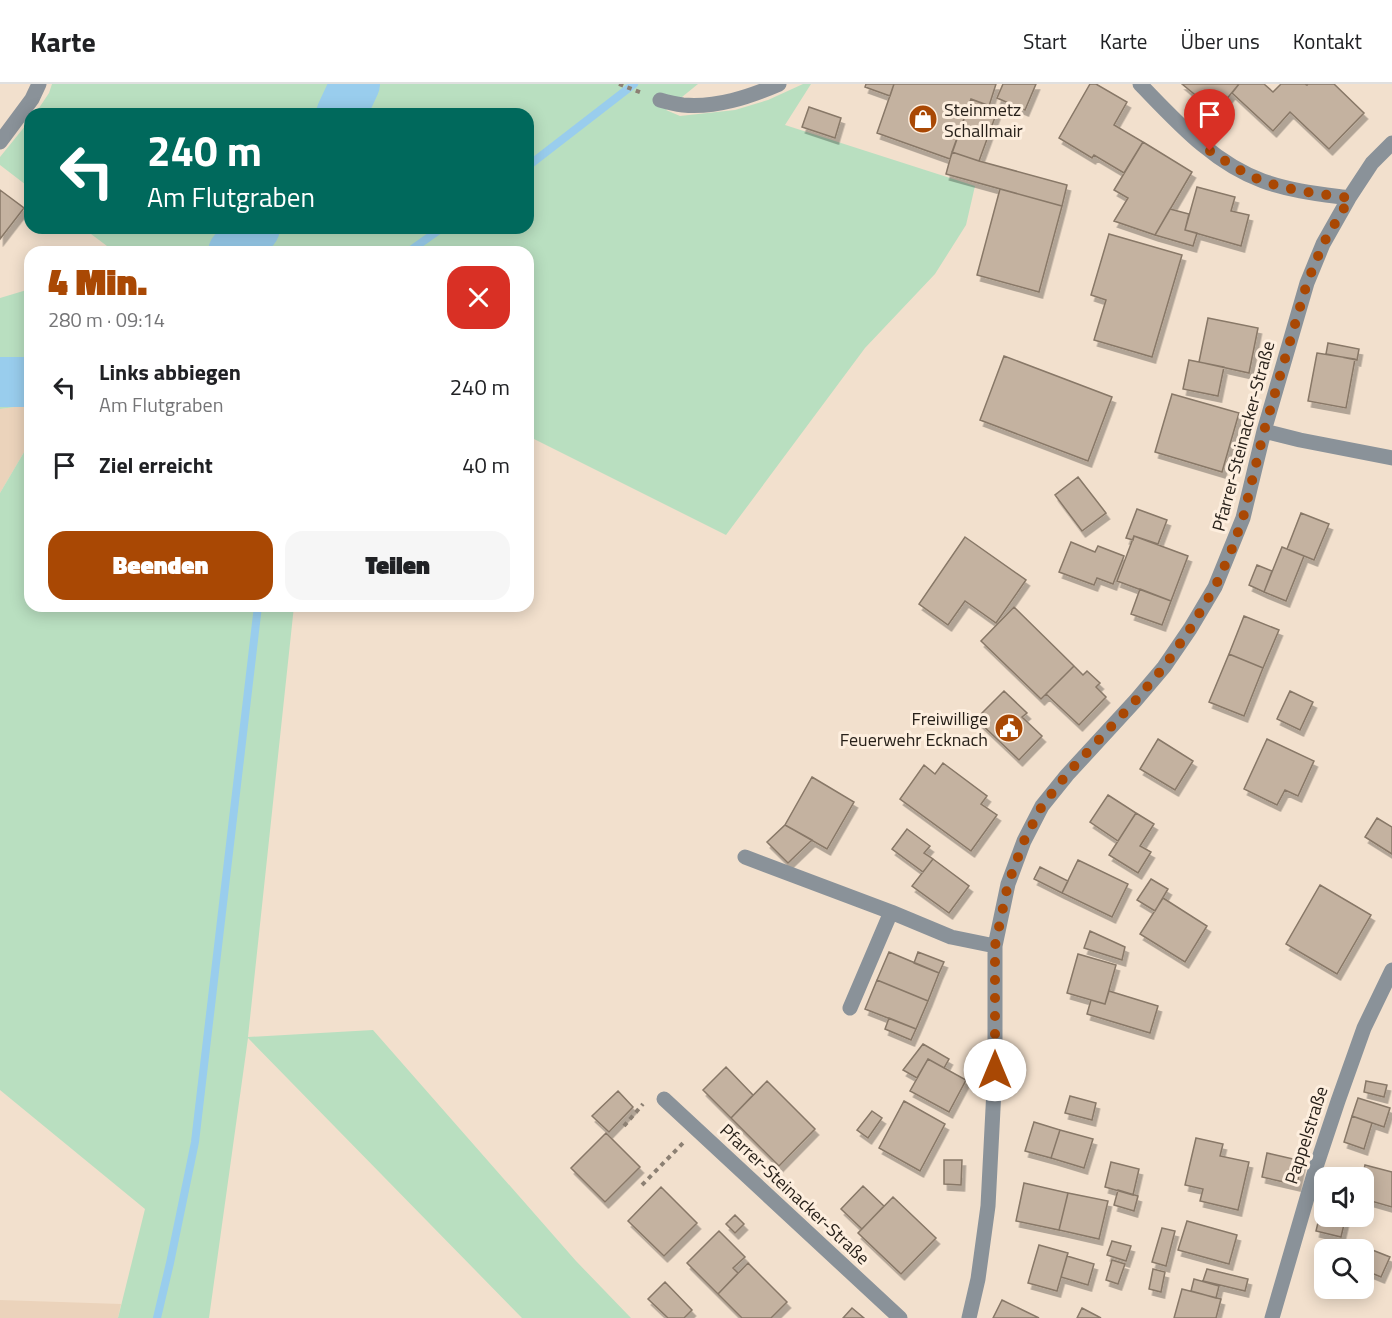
<!DOCTYPE html>
<html lang="de">
<head>
<meta charset="utf-8">
<style>
	:root { --surface:#fff; --page:#f6f6f6; --text:#202124; --muted:#757577; --line:#e0e0e0; --accent:#a94804 }
	body { margin:0; font-family:"Titillium Web",sans-serif; background:var(--page); color:var(--text); height:100vh; display:flex; flex-direction:column; font-size:22px; white-space:nowrap }
	* { box-sizing:border-box; margin:0 }
	p { font-size:20px; color:var(--muted) }
	.icon { flex:none; width:33px; height:33px; fill:none; stroke:currentColor; stroke-width:2; stroke-linecap:round; stroke-linejoin:round }
	.map { position:relative; flex:1; overflow:hidden }
	.side { position:absolute; left:24px; top:162px; width:510px; height:366px; display:flex; flex-direction:column; background:var(--surface); border-radius:18px; box-shadow:0 3px 15px #0003 }
	.side>* { flex:none }
	.hud { position:absolute; left:24px; top:24px; width:510px; height:126px; border-radius:18px; box-shadow:0 3px 15px #0003; background:#00695c; color:#fff; overflow:hidden }
	.fabs { position:absolute; left:1314px; top:1083px; display:grid; gap:12px }
	.fabs a { display:grid; place-items:center; width:60px; height:60px; border-radius:12px; background:var(--surface); box-shadow:0 3px 15px #0003; font-size:30px }
	.pin { position:absolute; display:grid; place-items:center; width:51px; height:51px; color:#fff; margin:-62px -26px; border-radius:50% 50% 50% 0; rotate:-45deg; box-shadow:0 0 6px #0007 }
	.pin .icon { rotate:45deg }
	.me { position:absolute; width:66px; margin:-33px; rotate:0deg; stroke-linejoin:round; filter:drop-shadow(0 0 4px #0008) }
	.turn { display:flex; align-items:center; gap:21px; height:126px; padding:0 24px; font-size:27px }
	.turn .icon { width:78px; height:78px; stroke-width:2.5 }
	.turn b { display:block; font-size:42px; line-height:51px }
	.round { display:grid; place-items:center; flex:none; width:63px; height:63px; border-radius:18px; background:var(--page) }
	.summary { display:flex; align-items:center; justify-content:space-between; height:102px; padding:0 24px }
	h1 { font-size:36px; font-weight:800; line-height:45px; color:var(--accent) }
	.action { display:flex; gap:12px; margin-top:auto; padding:12px 24px }
	.action a { flex:1; height:69px; border-radius:18px; background:var(--accent); color:#fff; font-size:24px; font-weight:800; line-height:69px; text-align:center }
	.action a+a { background:var(--page); color:var(--text) }
	ul { padding:0; list-style:none }
	li { display:flex; align-items:center; gap:18px; height:78px; padding:0 24px }
	li div { flex:1 }
	li b { display:block; font-size:22px }
	li em { font-style:normal }
	header { display:flex; align-items:center; gap:36px; box-sizing:border-box; height:84px; padding:0 30px; background:var(--surface); border-bottom:2px solid var(--line) }
	header strong { font-size:28px }
	nav { display:flex; gap:33px; margin-inline-start:auto; font-size:21px }
	.map>svg:first-child { display:block }
</style>
</head>
<body>
<header>
<strong>Karte</strong>
<nav><a>Start</a><a>Karte</a><a>Über uns</a><a>Kontakt</a></nav>
</header>
<div class="map">
<svg width="1392" height="1234" viewBox="0 0 1392 1234">
	<defs>
		<filter id="shadow"><feDropShadow dx="3.5" dy="6" stdDeviation="0" flood-color="#0004"/></filter>
	</defs>
	<rect width="100%" height="100%" fill="#f2e0cd"/>
	<path fill="#ebd3bb" d="M30 321V358L0 409V325Z
		M0 1216 121 1220 118 1234H0Z"/>
	<path fill="#b9dfc0" d="M52 0H698L666 26 680 32 735 26 768 16 803 0H811L785 41 975 102 966 141 935 190 865 264 726 451 528 352V168H98L107 162 83 144H528V30H35L49 9Z
		M30 36V104L0 81V73Z
		M30 205V321L0 325V214Z
		M30 358V522H294L248 953 373 946 576 1177 631 1234H522L248 954 209 1234H118L145 1125 0 1006V409Z"/>
	<g fill="none" stroke-linecap="round" stroke-linejoin="round">
		<path stroke="#99cded" stroke-width="8" d="M528 82 634 0
			M408 168 442 144
			M157 1234 170 1179 195 1058 258 522"/>
		<path stroke="#99cded" stroke-width="50" d="M341 30 355 0
			M233 168 255 144
			M0 298H30"/>
	</g>
	<path fill="#c4b2a0" stroke="#887867" stroke-width="1.5" filter="url(#shadow)" d="M866 0H894L890 12 865 3Z
		M894 0H996L989 22 971 15 950 75 877 49Z
		M1003 0H1036L1025 26 997 14Z
		M1090 0H1096L1127 18 1114 41 1143 58 1124 89 1094 71 1092 74 1059 54Z
		M1182 0H1239L1216 28Z
		M1239 0H1264L1273 8 1281 0H1305L1307 1 1308 0H1334L1364 29 1329 65 1290 28 1273 47 1232 9Z
		M971 15 998 25 979 77 952 68Z
		M809 23 841 34 835 54 802 43Z
		M1143 58 1192 88 1155 151 1114 137 1128 114 1114 106Z
		M952 68 979 77 1067 101 1062 122 946 90Z
		M1197 103 1235 113 1231 127 1249 131 1241 162 1185 146Z
		M1000 105 1062 122 1039 208 977 191Z
		M0 106 24 124 0 155Z
		M1170 125 1189 130 1185 146 1197 149 1193 162 1155 151Z
		M1109 150 1182 171 1152 273 1094 256 1106 216 1091 211Z
		M1208 234 1258 244 1249 289 1199 278Z
		M1328 259 1359 265 1357 276 1326 270Z
		M1317 269 1355 275 1346 324 1308 317Z
		M1004 272 1112 313 1088 377 980 336Z
		M1189 276 1224 283 1218 312 1183 305Z
		M1172 310 1239 329 1222 388 1155 368Z
		M1078 393 1106 429 1082 447 1055 411Z
		M1137 425 1167 436 1158 460 1134 452 1133 456 1126 454Z
		M1301 429 1329 440 1314 476 1287 465Z
		M1134 452 1188 472 1171 517 1117 497Z
		M965 453 1026 496 996 539 965 517 948 541 919 520Z
		M1071 458 1095 468 1098 462 1124 472 1113 500 1097 494 1094 501 1059 488Z
		M1282 463 1304 472 1286 517 1264 508Z
		M1257 481 1272 487 1264 508 1249 501Z
		M1140 505 1171 517 1162 541 1131 530Z
		M1014 523 1074 582 1041 615 981 557Z
		M1244 532 1279 546 1263 584 1229 570Z
		M1229 570 1263 584 1244 632 1209 618Z
		M1074 582 1083 591 1087 587 1100 599 1096 603 1106 613 1079 641 1046 610Z
		M1004 607 1027 629 1022 633 1042 652 1019 676 976 635Z
		M1290 607 1313 618 1300 646 1277 635Z
		M1158 655 1193 677 1175 706 1140 685Z
		M1267 655 1314 677 1298 712 1285 706 1277 721 1244 705Z
		M943 679 987 712 981 720 997 731 971 767 900 715 924 681 935 690Z
		M812 693 854 718 827 765 785 741Z
		M1108 711 1136 729 1118 757 1090 738Z
		M1136 729 1154 740 1140 762 1151 768 1138 789 1109 771Z
		M1377 734 1392 743V770L1365 753Z
		M785 741 812 756 788 779 767 758Z
		M907 745 930 762 924 769 933 775 923 788 892 765Z
		M933 775 969 802 949 829 912 802Z
		M1078 776 1128 800 1112 833 1062 809Z
		M1040 783 1068 797 1062 809 1034 795Z
		M1151 795 1168 805 1155 827 1137 816Z
		M1320 801 1371 831 1337 890 1286 860Z
		M1163 814 1207 842 1185 878 1140 850Z
		M1090 847 1125 863 1122 876 1084 864Z
		M889 868 939 889 928 917 877 896Z
		M918 868 944 878 939 889 914 879Z
		M1078 870 1116 881 1105 920 1067 909Z
		M877 896 928 917 916 945 865 925Z
		M1109 907 1158 922 1150 949 1087 930 1091 916 1105 920Z
		M889 934 916 945 911 956 885 945Z
		M923 960 949 975 944 984 928 975 917 994 903 986Z
		M928 975 966 996 949 1028 910 1007Z
		M726 983 753 1011 731 1034 703 1006Z
		M767 997 815 1045 779 1082 731 1034Z
		M1366 997 1387 1001 1384 1013 1364 1008Z
		M618 1007 633 1023 609 1048 592 1032Z
		M1070 1012 1096 1019 1092 1036 1065 1029Z
		M1358 1014 1390 1024 1384 1043 1352 1032Z
		M904 1017 945 1040 920 1087 879 1064Z
		M872 1027 882 1034 868 1054 857 1046Z
		M1352 1032 1372 1039 1364 1065 1344 1058Z
		M1034 1038 1060 1046 1051 1074 1025 1067Z
		M1060 1046 1093 1055 1084 1084 1051 1074Z
		M606 1049 640 1083 605 1118 571 1084Z
		M1196 1054 1223 1060 1220 1072 1249 1078 1238 1126 1200 1117 1203 1105 1185 1101Z
		M1267 1069 1302 1077 1297 1101 1262 1093Z
		M944 1076H962L961 1101 944 1100Z
		M1111 1078 1139 1085 1133 1111 1105 1103Z
		M1365 1081 1392 1088V1123L1364 1115V1094H1362Z
		M1024 1099 1068 1109 1059 1146 1016 1137Z
		M863 1102 884 1122 862 1145 841 1125Z
		M661 1103 697 1139 664 1172 628 1137Z
		M1118 1106 1138 1112 1134 1127 1114 1121Z
		M1068 1109 1108 1117 1099 1155 1059 1146Z
		M893 1113 936 1154 901 1190 858 1149Z
		M1321 1126 1324 1127V1132H1346L1341 1153 1316 1147Z
		M735 1131 744 1140 735 1149 726 1140Z
		M1187 1137 1237 1151 1229 1180 1178 1166Z
		M1162 1144 1175 1147 1166 1182 1152 1178Z
		M719 1147 745 1173 733 1184 738 1189 718 1210 687 1179Z
		M1112 1157 1131 1162 1126 1177 1107 1171Z
		M1352 1158 1390 1173 1381 1193 1364 1186V1166H1348Z
		M1039 1161 1068 1169 1057 1207 1028 1199Z
		M1067 1172 1094 1180 1088 1201 1061 1193Z
		M1112 1176 1125 1180 1118 1200 1106 1196Z
		M748 1179 787 1218 771 1234H742L718 1210Z
		M1153 1185 1165 1188 1161 1208 1149 1205Z
		M1207 1185 1248 1195 1245 1207 1203 1197Z
		M1194 1195 1219 1202 1216 1214 1191 1207Z
		M665 1198 692 1226 684 1234H668L648 1215Z
		M1182 1205 1221 1215 1216 1234H1174Z
		M1002 1216 1039 1234H993Z
		M852 1224 864 1234H843Z
		M1082 1224 1101 1234H1077Z"/>
	<g fill="none" stroke-linecap="round" stroke-linejoin="round">
		<path stroke="#8c8073" stroke-width="4" stroke-dasharray="4.5 4.5" stroke-linecap="butt" d="M619 0 642 9
			M624 1042 643 1020
			M642 1101 683 1059"/>
		<path stroke="#8a9299" stroke-width="15" d="M1140 0C1176 37 1213 79 1263 97 1291 107 1320 110 1349 114
			M660 16C667 18 675 20 683 21 716 24 749 13 779 0
			M0 58 32 15 39 0
			M1264 347 1300 356 1392 374
			M745 773 891 828 951 853 995 862
			M850 924 891 828
			M664 1015 900 1234
			M969 1234 978 1195 988 1122 995 986V862L1008 800 1024 757 1042 722 1067 691 1136 616 1164 583 1190 545 1215 503 1243 434 1264 347 1307 199 1323 160 1349 114 1372 79 1392 59
			M1272 1234 1316 1083 1338 1017 1364 944 1392 886"/>
	</g>
	<g fill="none" stroke-linecap="round" stroke-linejoin="round">
		<path stroke="#a94804" stroke-width="10" stroke-dasharray="0 18" d="M995 986V862L1008 800 1024 757 1042 722 1067 690 1136 616 1164 583 1190 545 1215 503 1230 470 1243 434 1264 347 1307 199 1323 160 1350 114C1320 110 1291 107 1263 97 1244 90 1227 78 1210 67"/>
	</g>
	<defs>
		<g id="shop-disc" transform="scale(1.5)"><circle r="9.5" fill="#a94804" stroke="#fdeede"/><path d="M-5-2.5h2.3a2.7 3.5 0 0 1 5.4 0H5L5.5 6h-11ZM-1.5-2.5h3a1.5 2.3 0 0 0-3 0Z" fill="#fff"/></g>
		<g id="civic-disc" transform="scale(1.5)"><circle r="9.5" fill="#a94804" stroke="#fdeede"/><path d="M-.6-6.5H3V-4.5H.6V-3L4-1V1h2V6H-6V1h2V-1L-.6-3ZM-1.2 2.5V6h2.4V2.5Z" fill="#fff"/></g>
	</defs>
	<g fill-rule="evenodd">
		<use href="#shop-disc" x="923" y="35"/>
		<use href="#civic-disc" x="1009" y="644"/>
	</g>
	<g text-anchor="middle" dominant-baseline="central" stroke-width="6" stroke-linejoin="round" paint-order="stroke">
		<g font-size="18" fill="#28211a" stroke="#fdeede" text-anchor="start">
			<text x="944" y="25">Steinmetz<tspan x="944" dy="21">Schallmair</tspan></text>
			<text x="988" y="634" text-anchor="end">Freiwillige<tspan x="988" dy="21">Feuerwehr Ecknach</tspan></text>
		</g>
		<g font-size="18" fill="#28211a" stroke="#fdeede">
			<text transform="translate(1243 352) rotate(-75)">Pfarrer-Steinacker-Straße</text>
			<text transform="translate(1306 1051) rotate(-72)">Pappelstraße</text>
			<text transform="translate(795 1110) rotate(43)">Pfarrer-Steinacker-Straße</text>
		</g>
	</g>
</svg>
<div class="fabs">
<a><svg class="icon" aria-label="sound" viewBox="0 0 24 24"><path d="M4 9h4l5-4v14l-5-4H4zM17 9q2 3 0 6"/></svg></a>
<a><svg class="icon" aria-label="search" viewBox="0 0 24 24"><circle cx="10" cy="10" r="6"/><path d="M15 15l6 6"/></svg></a>
</div>
<div class="pin" style="left:1210px;top:67px;background:#d93025"><svg class="icon" aria-label="arrive" viewBox="0 0 24 24"><path d="M6 21V4h12l-3 4 3 4H6"/></svg></div>
<svg class="me" style="left:995px;top:986px" viewBox="-20 -20 40 40"><circle r="19" fill="#fff"/><path d="M0-13L10 11 0 6-10 11z" fill="#a94804"/></svg>
<div class="hud">
<div class="turn"><svg class="icon" aria-label="left" viewBox="0 0 24 24"><path d="M17 20v-9H6M10 6l-5 5 5 5"/></svg><div><b>240 m</b>Am Flutgraben</div></div>
</div>
<section class="side">
<div class="summary"><div><h1>4 Min.</h1><p>280 m · 09:14</p></div><a class="round" style="background:#d93025;color:#fff"><svg class="icon" aria-label="close" viewBox="0 0 24 24"><path d="M6 6l12 12M18 6L6 18"/></svg></a></div>
<ul>
<li><svg class="icon" aria-label="left" viewBox="0 0 24 24"><path d="M17 20v-9H6M10 6l-5 5 5 5"/></svg><div><b>Links abbiegen</b><p>Am Flutgraben</p></div><em>240 m</em></li>
<li><svg class="icon" aria-label="arrive" viewBox="0 0 24 24"><path d="M6 21V4h12l-3 4 3 4H6"/></svg><div><b>Ziel erreicht</b></div><em>40 m</em></li>
</ul>
<div class="action"><a>Beenden</a><a>Teilen</a></div>
</section>
</div>
</body>
</html>
